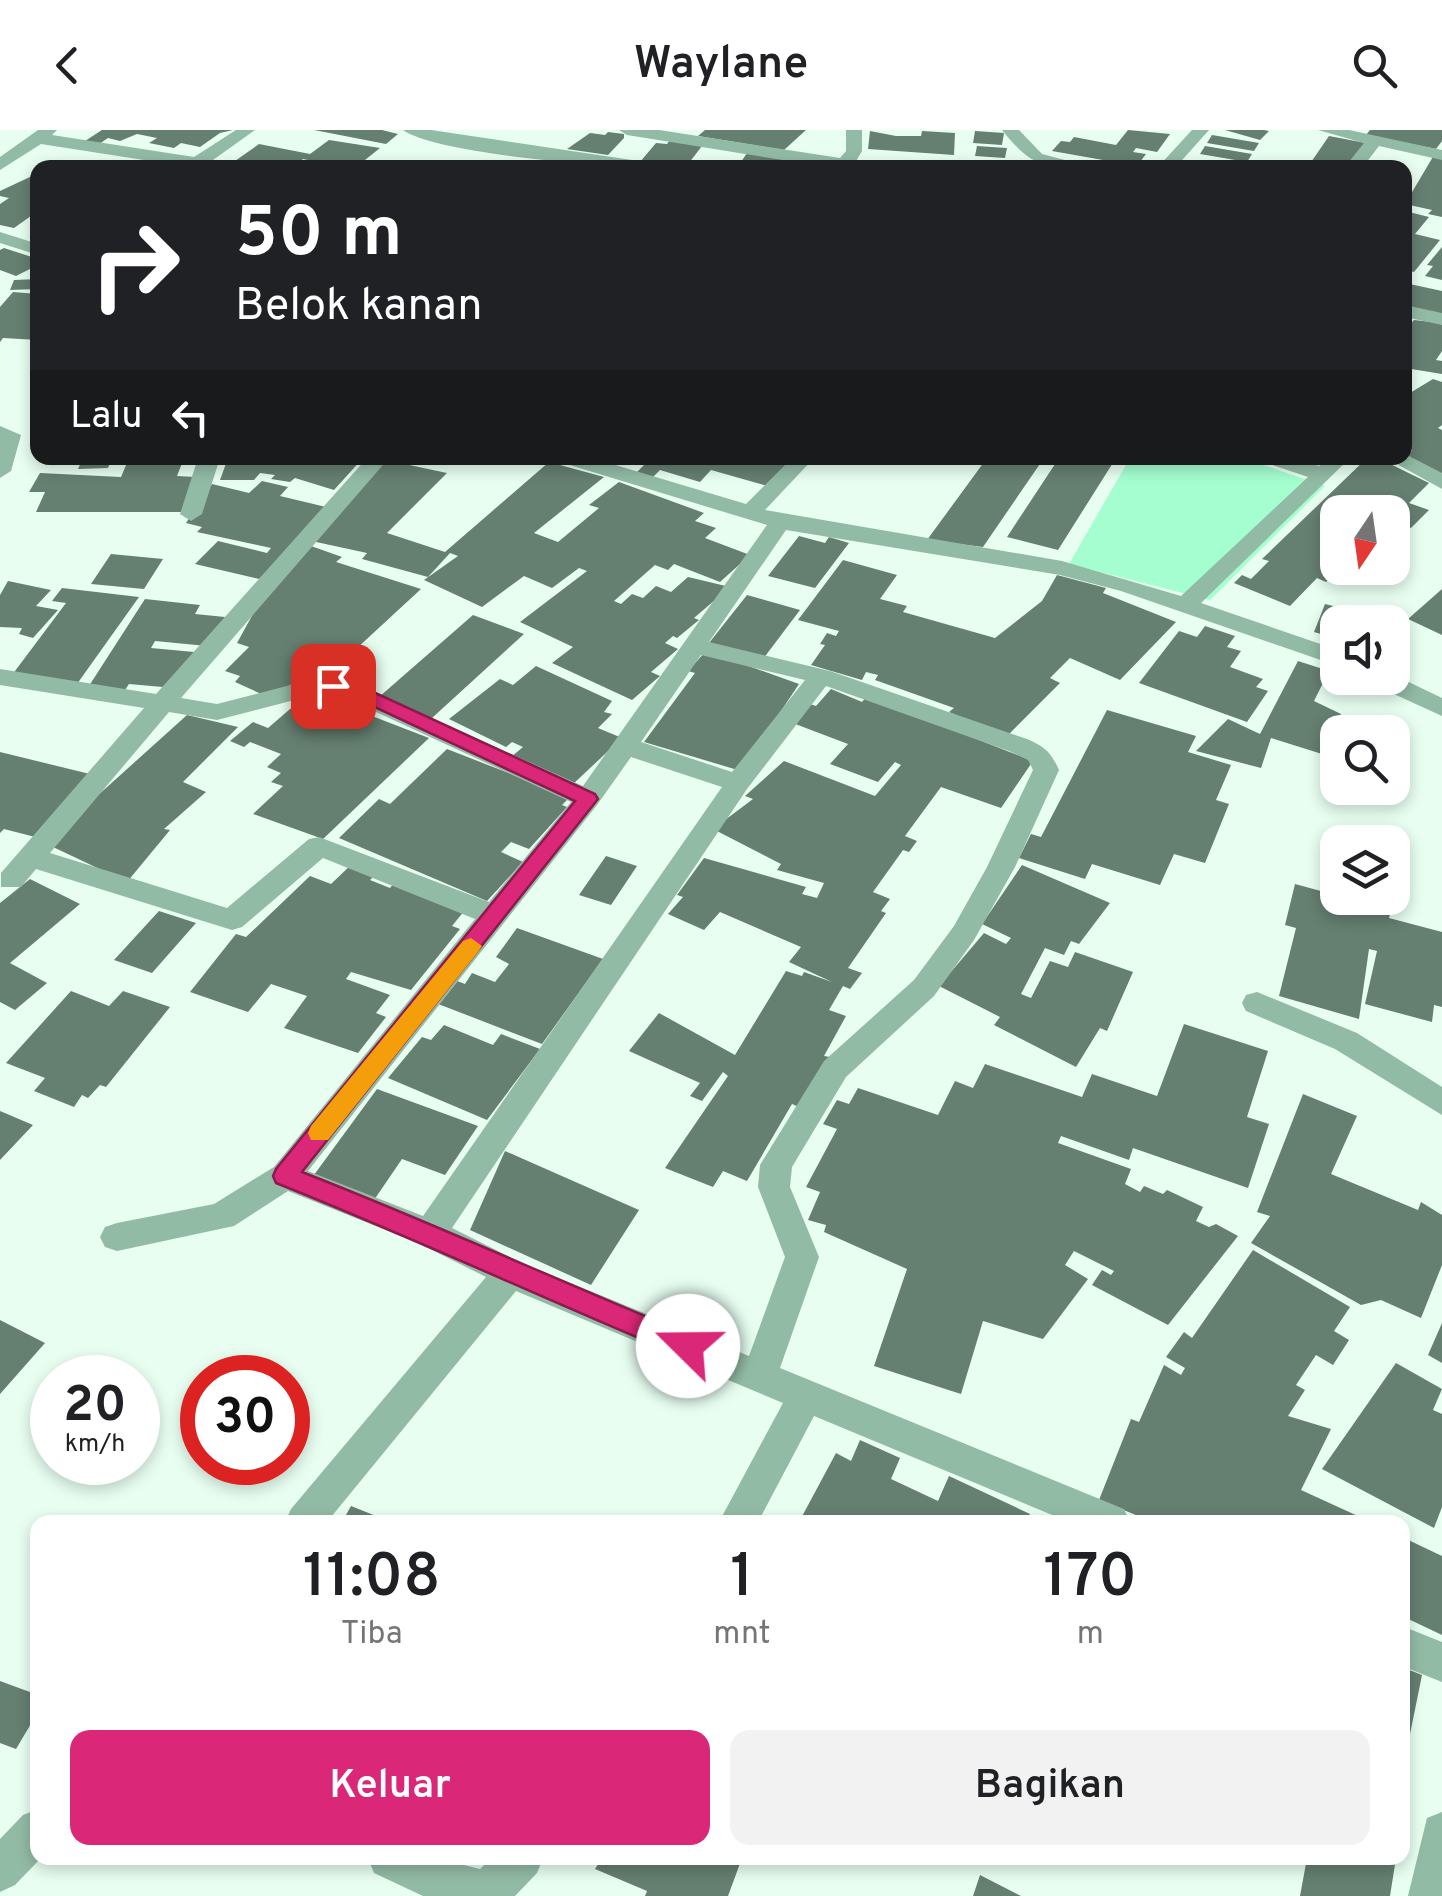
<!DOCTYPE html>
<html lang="id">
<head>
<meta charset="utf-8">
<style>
	:root { --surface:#fff; --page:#f2f2f2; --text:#202124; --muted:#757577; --accent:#db2777 }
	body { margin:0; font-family:Overpass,sans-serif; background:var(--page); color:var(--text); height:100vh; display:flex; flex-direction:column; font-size:38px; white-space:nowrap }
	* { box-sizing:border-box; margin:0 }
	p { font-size:32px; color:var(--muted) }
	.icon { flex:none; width:55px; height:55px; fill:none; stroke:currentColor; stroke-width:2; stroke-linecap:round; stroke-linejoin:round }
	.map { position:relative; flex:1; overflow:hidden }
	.side { position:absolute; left:30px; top:1385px; width:1380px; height:350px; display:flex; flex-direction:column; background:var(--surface); border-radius:20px; box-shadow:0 5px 15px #0003 }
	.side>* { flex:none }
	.guide { position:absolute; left:30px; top:30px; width:1382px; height:305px; border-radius:20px; box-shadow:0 5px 15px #0003; background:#202124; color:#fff; overflow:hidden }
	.needle { width:65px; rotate:193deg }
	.fabs { position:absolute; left:1320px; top:365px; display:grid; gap:20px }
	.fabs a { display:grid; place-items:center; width:90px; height:90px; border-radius:20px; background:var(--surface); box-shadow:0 5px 15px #0003; font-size:50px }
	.speed { position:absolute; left:30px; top:1225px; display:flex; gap:20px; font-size:50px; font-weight:700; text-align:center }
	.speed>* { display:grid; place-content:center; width:130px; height:130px; border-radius:50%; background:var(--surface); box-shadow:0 5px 15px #0003; line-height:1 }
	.speed small { font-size:25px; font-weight:400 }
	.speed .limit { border:15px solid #d22; background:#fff; color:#111 }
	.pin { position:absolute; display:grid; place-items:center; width:85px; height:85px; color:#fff; margin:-42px; border-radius:20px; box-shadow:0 5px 15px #0006 }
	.me { position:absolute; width:110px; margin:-55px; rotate:292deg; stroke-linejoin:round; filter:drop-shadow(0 0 8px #0008) }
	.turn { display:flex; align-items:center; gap:35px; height:210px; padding:0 40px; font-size:45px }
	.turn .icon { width:130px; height:130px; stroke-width:2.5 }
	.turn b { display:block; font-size:70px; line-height:85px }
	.then { display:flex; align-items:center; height:95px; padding:0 40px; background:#0003; gap:20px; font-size:38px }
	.eta { display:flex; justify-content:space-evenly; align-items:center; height:170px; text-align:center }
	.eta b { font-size:60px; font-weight:600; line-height:70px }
	.action { display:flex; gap:20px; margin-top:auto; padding:20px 40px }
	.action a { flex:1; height:115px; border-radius:20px; background:var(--accent); color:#fff; font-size:40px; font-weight:600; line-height:115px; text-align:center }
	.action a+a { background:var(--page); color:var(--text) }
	header { display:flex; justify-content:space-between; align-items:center; height:130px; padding:0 40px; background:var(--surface); font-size:45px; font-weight:600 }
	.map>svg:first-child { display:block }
</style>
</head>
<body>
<header><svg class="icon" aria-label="back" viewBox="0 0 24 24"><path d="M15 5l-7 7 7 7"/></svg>Waylane<svg class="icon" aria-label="search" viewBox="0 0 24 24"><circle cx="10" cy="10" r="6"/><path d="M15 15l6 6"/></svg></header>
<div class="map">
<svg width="1442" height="1766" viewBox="0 0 1442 1766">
	<rect width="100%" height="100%" fill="#e7fef1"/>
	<path fill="#a4fed0" d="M1130 328H1243L1325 356 1210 470 1069 434Z"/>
	<path fill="#657f71" d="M102 0H233L220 3 200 17 181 13 174 18 149 13 157 8 137 4 120 11 108 8 99 14 85 11Z
		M314 0H382L398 4 386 14Z
		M705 0H806L784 20 698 6Z
		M1128 0 1170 4 1157 22 1136 18 1133 22 1146 24 1137 36 1052 21 1061 11 1070 12 1074 7 1116 15Z
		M1225 0H1264L1269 1 1260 10Z
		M1370 0H1442V11L1436 19 1366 5Z
		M870 1 896 6H921L922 1 955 3 954 25 868 19Z
		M975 1 1004 3 1002 15 973 13Z
		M608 2 624 4V8L608 25 567 19 590 3 605 5Z
		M1212 5 1259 13 1254 21 1207 13Z
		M1329 6 1371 14 1351 38H1307Z
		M329 10 380 18 355 38H316L322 33 303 29 292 38 235 31 259 14 310 24Z
		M670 10 702 16 685 38 640 32 656 13 667 14Z
		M977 16 1007 18 1005 28 975 26Z
		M1205 16 1252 24 1247 32 1200 24Z
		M749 20 831 34 828 38H737Z
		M1434 25 1442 27V87L1428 84 1432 80 1405 74Z
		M32 46 38 47V81L14 98 0 95V74L9 68 0 66V61Z
		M1405 81 1429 87 1415 104 1440 110 1414 142 1405 140Z
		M1442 117V150L1425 146 1433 136 1427 135Z
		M4 118 38 129V135L16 146 0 140V120Z
		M38 149V159L10 160 14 150Z
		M1405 153 1442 161V186L1405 177Z
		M13 162 38 164V210L3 208 0 212V177Z
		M1414 190 1442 193V221L1436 230 1442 231V244L1405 238V200Z
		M1433 249 1442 252V295L1438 298 1442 300V346L1398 328H1405L1412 320 1405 317V266Z
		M83 328H112L108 338 78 339Z
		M129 328H184L177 346 196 347 184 382H36L45 362H29L40 343 121 347Z
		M228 328H363L334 360 295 348 290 352 271 349 275 345 260 343 254 350H220Z
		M651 328H786L795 330 771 357 711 340 700 352 660 340 653 347 637 342Z
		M987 328H1044L983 417 927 410Z
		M1059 328H1116L1058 420 1007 407Z
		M1367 328H1378L1429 353 1409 373 1429 380 1411 398 1392 391V382H1338L1340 438 1326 452 1317 448 1290 476 1234 453 1242 445 1251 449 1269 431 1262 429Z
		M381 329 447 343 387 403 445 422 549 332 604 347 534 403 558 412 599 378 589 375 619 352 704 383 695 391 716 398 705 408 750 425 720 452 674 434 668 440 655 435 614 471 621 474 632 464 643 468 656 456 671 462 688 447 730 457 694 488 699 490 677 508 673 506 665 513 678 519 651 542 660 546 632 570 552 533 573 517 520 492 587 441 579 438 552 458 524 446 482 477 424 450 458 426 450 423 428 447 362 429 367 423 307 410Z
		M262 351 288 357 280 366 326 377 311 399 259 449 195 434 218 411 267 423 271 418 197 402 202 397 186 393 212 354 249 363Z
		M799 406 825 413 829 407 849 413 815 458 768 446Z
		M311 416 342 427 336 432 421 459 356 519 351 516 270 568 235 552 240 546 225 541 249 517 237 513 259 473Z
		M111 424 163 429 144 459 91 454Z
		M843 430 897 445 880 469 907 476 903 482 995 508 1042 471 1057 445 1106 458 1103 463 1176 492 1120 550 1070 528 1050 548 1060 553 1006 607 949 582 954 578 875 550 878 545 866 542 862 550 811 535 825 515 820 514 827 503 836 506 839 501 798 490Z
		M8 451 51 460 36 476 58 480 33 508 19 504 22 498 0 497V465Z
		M62 458 139 467 77 554 12 545 66 473 52 471Z
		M1442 459V505L1408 489Z
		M747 465 800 480 763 529 709 513Z
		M145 469 200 475 195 484 225 487 207 516 155 511 151 518 194 522 174 558 129 554 123 563 87 559Z
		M1325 474 1361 483 1357 492H1338V509L1314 502Z
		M473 485 524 504 432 588 379 567Z
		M1205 496 1235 506 1227 517 1241 521 1230 537 1263 549 1256 557 1268 561 1247 592 1139 553 1179 501 1197 507Z
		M706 521 799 554 741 641 644 612 695 543 688 541Z
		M1298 531 1329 541 1314 571 1341 584 1322 624 1271 608 1261 638 1196 621 1228 589 1260 604Z
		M536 536 612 571 604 582 612 584 598 598 622 608 571 656 511 627 523 617 512 612 506 617 449 589 500 549 513 555Z
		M831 559 862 572 867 566 1033 631 1001 678 941 657 905 706 917 711 909 722 903 720 873 762 890 769 881 781 886 783 848 838 862 843 850 859 843 856 829 880 846 886 824 926 830 927 799 977 792 974 747 1051 723 1041 713 1057 665 1038 728 946 723 942 702 971 690 966 700 953 629 921 659 883 735 925 786 841 802 846 804 842 832 852 789 832 801 817 720 782 704 800 668 784 683 767 677 765 704 728 806 757 802 764 817 768 824 753 777 740 781 734 713 699 753 669 745 666 784 631 875 666 901 635 895 632 878 652 830 634 848 614 790 592 807 573 816 576Z
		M297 573 333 587 346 576 429 608 323 709 253 684 283 656 271 652 281 643 267 637 281 624 250 612 244 617 230 611 253 592 268 598Z
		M1107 580 1196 606 1188 622 1231 635 1216 670 1229 674 1205 733 1174 724 1160 755 1092 734 1085 749 1019 728 1031 704 1041 707Z
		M187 585 238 597 183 652 206 662 164 699 170 700 127 752 53 717 96 667Z
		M447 619 570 667 562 675 567 677 529 719 511 712 501 722 523 732 487 771 339 708 379 669 390 674Z
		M0 622 98 646 43 709 4 699 0 703Z
		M606 726 637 736 611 775 579 765Z
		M353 733 378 742 370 750 390 758 395 752 465 780 452 796 460 799 411 860 351 842 346 849 390 865 376 883 386 887 358 923 284 898 307 866 271 854 248 882 190 862 236 804 246 807 310 746 331 754Z
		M1022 735 1110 773 1079 814 1071 811 1064 825 1045 818 1021 864 1031 868 1050 831 1068 837 1075 822 1133 842 1107 901 1100 898 1076 937 994 895 1000 887 939 856 984 803 1006 814 1011 808 982 794Z
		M30 749 80 774 10 833 47 853 15 880 0 872V773Z
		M1295 754 1391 780 1389 788 1442 802V877L1434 875 1432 892 1365 874 1377 821 1369 819 1359 889 1279 866 1296 798 1285 795Z
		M159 781 196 793 152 843 114 830Z
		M517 798 603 829 542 914 433 872 452 849 465 854 472 843 495 852 509 834 496 827Z
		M71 861 109 876 123 861 170 877 106 957 100 955 88 968 82 965 74 977 34 961 45 948 6 933Z
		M1184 894 1268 921 1247 987 1269 994 1248 1058 1133 1018 1129 1030 1061 1006 1058 1013 1131 1039 1125 1054 1140 1062 1144 1056 1163 1064 1167 1060 1203 1077 1196 1091 1209 1097 1216 1094 1238 1106 1168 1195 1092 1155 1102 1140 1111 1145 1114 1141 1074 1121 1065 1135 1088 1149 1043 1209 983 1191 961 1264 874 1236 907 1139 824 1102 826 1095 808 1090 820 1062 806 1057 837 999 823 994 837 970 849 974 858 958 938 985 955 951 973 958 985 934 1082 967 1092 944 1157 966Z
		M444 895 493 915 501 904 540 919 487 990 388 948 422 907 431 910Z
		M377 959 478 996 445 1045 402 1029 372 1073 311 1049Z
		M1303 964 1357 986 1331 1044 1418 1080 1421 1072 1442 1085V1135L1421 1188 1381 1170 1361 1175 1251 1113 1270 1086 1257 1082Z
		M0 981 33 995 0 1030Z
		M505 1021 639 1080 591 1155 470 1100Z
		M1253 1120 1350 1177 1334 1201 1349 1210 1333 1235 1316 1225 1296 1255 1305 1260 1288 1286 1331 1299 1301 1360 1371 1392H1153L1099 1370 1131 1289 1139 1292 1164 1235 1181 1245 1185 1238 1166 1227 1184 1202 1192 1208Z
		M0 1190 45 1213 0 1264Z
		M1442 1193V1233L1428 1225Z
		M1396 1233 1442 1259 1433 1280 1442 1284V1377L1434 1398 1322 1339Z
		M860 1310 900 1328 891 1349 938 1371 949 1346 1030 1384 1026 1392H799L836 1323 851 1331Z
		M351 1376 391 1392H342Z
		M1402 1407 1442 1426V1505L1402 1486Z
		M1402 1537 1422 1545 1408 1614 1402 1612Z
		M0 1551 38 1565V1582L16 1619 0 1613Z
		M602 1728H742L728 1766H645L647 1761 595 1739Z
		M1307 1728H1396L1390 1766H1300Z
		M980 1745 1021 1766H973Z"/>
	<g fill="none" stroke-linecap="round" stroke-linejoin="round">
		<path fill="#92bba5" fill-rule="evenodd" d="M38 0H57L52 5 194 27 236 0H255L213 30 239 38H195L41 14 0 40V27Z
			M403 0H431L652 33 660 38C613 38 436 24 403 0Z
			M619 0H659L840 28 846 21V0H862V21L852 38H833L627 5Z
			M1002 0H1019L1042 24 1095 38C1046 38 1034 40 1002 0Z
			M1192 0H1209L1175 38H1157Z
			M1318 0H1349L1442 20V30L1379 16 1362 38H1344L1364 13Z
			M0 102 38 114V125L0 113Z
			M1405 175 1442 183V195L1405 187Z
			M0 296 21 305 11 341 0 348Z
			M1405 324 1442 343V359L1386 328H1405Z
			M198 328H220L202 384 191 391 180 384Z
			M367 328H389L181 568 217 574 310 550 341 548 583 656 767 395 563 333 561 328H592L746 374 792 328H814L765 380 1062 431 1181 466 1308 347 1266 333 1264 328H1294L1319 336 1328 328H1350L1201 473 1338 520V536L1121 461 1060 445 786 400 709 512 830 541 1027 609C1045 617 1051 622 1059 640L1015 737 974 810 934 866 846 947 792 1037 790 1057 819 1127 780 1238 1124 1379 1130 1392H1069L814 1286 758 1392H719L783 1273 516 1161 327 1392H285L291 1379 486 1147 418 1113 288 1061 234 1096 117 1121 105 1117 100 1107 105 1097 117 1093 214 1074 274 1037 475 789 323 728 242 797 232 800 36 739 21 757H1V743L144 578 0 555V539L156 564ZM701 525 805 550 732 642 641 612ZM826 556 1009 621 1028 630 1033 640 987 737 954 796 914 850 824 931 760 1035 758 1057 785 1127 749 1226 522 1133 452 1098 747 659ZM337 564 571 672 489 772 319 707 309 709 227 778 50 723 169 582 217 590 310 566ZM631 627 722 657 423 1086 308 1041 597 675Z
			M1392 544 1442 568V586L1372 554 1369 548H1392Z
			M1257 862 1357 903 1442 957V985L1335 919 1246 881 1242 873 1246 865Z
			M1402 1496 1442 1512V1552L1402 1536Z
			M38 1679V1728H41L15 1755 0 1762V1709L23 1685Z
			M1442 1682V1766H1408L1427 1688Z
			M368 1728H436L480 1739 492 1728H543L537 1743 515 1766H423L374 1743Z"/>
	</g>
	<path fill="#db2777" stroke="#8e194d" stroke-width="2.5" d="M333 550 358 555 595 664 598 669 302 1042C436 1094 565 1154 698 1208L702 1216 698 1225 688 1228 679 1225C544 1169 412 1107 276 1053L273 1046 276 1039 575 671 347 564 326 560V551Z"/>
	<path fill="#f59e0b" d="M471 808 482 816 478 822 328 1010H311L308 1003 311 996 463 811Z"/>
</svg>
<div class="fabs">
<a><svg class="needle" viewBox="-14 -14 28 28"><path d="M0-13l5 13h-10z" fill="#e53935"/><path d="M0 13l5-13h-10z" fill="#757577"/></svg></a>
<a><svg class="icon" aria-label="sound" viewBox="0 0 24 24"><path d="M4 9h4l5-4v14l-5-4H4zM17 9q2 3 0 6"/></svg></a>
<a><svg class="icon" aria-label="search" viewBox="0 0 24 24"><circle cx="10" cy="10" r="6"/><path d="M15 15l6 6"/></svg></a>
<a><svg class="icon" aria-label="layers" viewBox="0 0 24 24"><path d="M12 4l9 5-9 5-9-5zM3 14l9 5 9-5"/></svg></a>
</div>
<div class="speed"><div>20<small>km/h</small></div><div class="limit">30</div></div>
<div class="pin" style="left:333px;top:556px;background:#d93025"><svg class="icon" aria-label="arrive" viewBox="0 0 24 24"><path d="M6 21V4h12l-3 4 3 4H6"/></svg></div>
<svg class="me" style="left:688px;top:1216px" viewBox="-20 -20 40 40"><circle r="19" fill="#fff"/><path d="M0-13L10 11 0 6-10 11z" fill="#db2777"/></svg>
<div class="guide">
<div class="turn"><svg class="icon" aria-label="right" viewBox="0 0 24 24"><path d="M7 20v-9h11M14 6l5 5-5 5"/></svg><div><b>50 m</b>Belok kanan</div></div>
<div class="then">Lalu<svg class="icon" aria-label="left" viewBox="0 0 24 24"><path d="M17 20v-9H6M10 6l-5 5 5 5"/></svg></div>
</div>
<section class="side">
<div class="eta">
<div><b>11:08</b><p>Tiba</p></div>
<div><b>1</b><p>mnt</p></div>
<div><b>170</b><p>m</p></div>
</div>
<div class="action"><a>Keluar</a><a>Bagikan</a></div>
</section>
</div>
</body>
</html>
